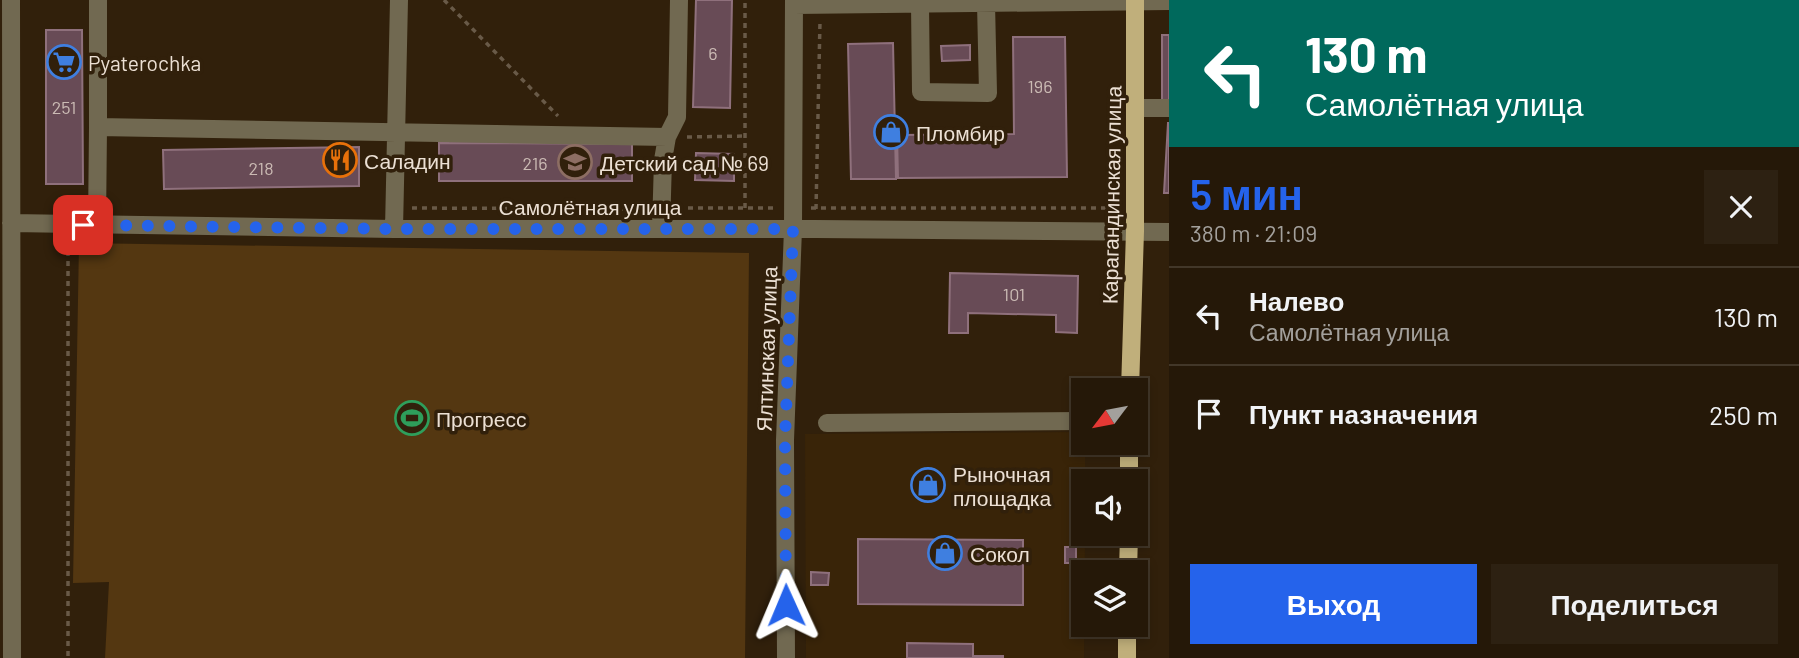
<!DOCTYPE html>
<html lang="ru">
<head>
<meta charset="utf-8">
<style>
	:root { --surface:#251808; --page:#2d2112; --text:#f1f3f6; --muted:#a3a09c; --line:#423729; --accent:#2563eb }
	body { margin:0; font-family:Barlow,sans-serif; background:var(--page); color:var(--text); height:100vh; display:flex; flex-direction:column; font-size:26px; white-space:nowrap }
	* { box-sizing:border-box; margin:0 }
	p { font-size:23px; color:var(--muted) }
	.icon { flex:none; width:38px; height:38px; fill:none; stroke:currentColor; stroke-width:2; stroke-linecap:round; stroke-linejoin:round }
	.map { position:relative; flex:1; overflow:hidden }
	.details { display:flex; flex-direction:column; background:var(--surface); width:630px }
	.details>* { flex:none }
	.guide { background:#00695c; color:#fff; overflow:hidden }
	.needle { width:46px; rotate:238deg }
	.fabs { position:absolute; left:1071px; top:378px; display:grid; gap:14px }
	.fabs a { display:grid; place-items:center; width:77px; height:77px; border-radius:0px; background:var(--surface); box-shadow:0 4px 10px #0003,0 0 0 2px var(--line); font-size:35px }
	.pin { position:absolute; display:grid; place-items:center; width:60px; height:60px; color:#fff; margin:-30px; border-radius:14px; box-shadow:0 4px 10px #0006 }
	.me { position:absolute; width:77px; margin:-38px; rotate:359deg; stroke-linejoin:round; filter:drop-shadow(0 0 5px #0008) }
	.turn { display:flex; align-items:center; gap:24px; height:147px; padding:0 21px; font-size:32px }
	.turn .icon { width:91px; height:91px; stroke-width:2.5 }
	.turn b { display:block; font-size:49px; line-height:60px }
	.round { display:grid; place-items:center; flex:none; width:74px; height:74px; border-radius:0px; background:var(--page) }
	.headline { display:flex; align-items:center; justify-content:space-between; height:119px; padding:0 21px }
	h1 { font-size:42px; font-weight:600; line-height:52px; color:var(--accent) }
	.primary-button { display:flex; gap:14px; margin-top:auto; padding:14px 21px }
	.primary-button a { flex:1; height:80px; border-radius:0px; background:var(--accent); color:#fff; font-size:28px; font-weight:600; line-height:80px; text-align:center }
	.primary-button a+a { background:var(--page); color:var(--text) }
	ul { padding:0; list-style:none }
	li { display:flex; align-items:center; gap:21px; height:98px; padding:0 21px; border-top:2px solid var(--line) }
	li div { flex:1 }
	li b { display:block; font-size:26px }
	li em { font-style:normal }
	main { display:flex; flex:1; min-height:0 }
	.map>svg:first-child { display:block }
</style>
</head>
<body>
<main>
<div class="map">
<svg width="1169" height="658" viewBox="0 0 1169 658">
	<rect width="100%" height="100%" fill="#31200b"/>
	<path fill="#392408" d="M1083 432V443H1085V481H1083V534H1085L1084 658H806L805 434Z"/>
	<path fill="#543711" d="M79 243 749 253 745 658H105L109 582 73 583Z"/>
	<path fill="#684b56" stroke="#8f707c" stroke-width="2" d="M696 0H732L730 108 693 107Z
		M46 30H82L83 184H46Z
		M1162 35H1169V107H1162Z
		M1013 37H1065L1067 177 898 178 897 135 1014 134Z
		M893 43 896 179H851L848 44Z
		M970 45V60L942 61 941 46Z
		M1168 123H1169V193H1164Z
		M439 143 632 144V181H439Z
		M359 147V186L164 189 163 150Z
		M696 153 734 154V181L695 180Z
		M950 273 1078 276 1077 333 1056 332V315L968 313V333H949Z
		M858 539 1023 540V605L858 604Z
		M1065 547H1076V563H1065Z
		M811 572 829 573 828 585H811Z
		M907 643 973 644V656H1003V658H907Z"/>
	<g fill="none" stroke-linecap="round" stroke-linejoin="round">
		<path stroke="#695a48" stroke-width="3.5" stroke-dasharray="5 5" stroke-linecap="butt" d="M444 0 558 116
			M687 137 745 136
			M412 208 646 209
			M678 208H776
			M745 208V0
			M811 208H1119
			M816 209 820 21
			M68 241V658"/>
		<path stroke="#716951" stroke-width="18" d="M11 0 12 658
			M98 0V127L667 137 663 160 661 229
			M920 4 921 92 988 93 986 3
			M794 5 1169 1
			M1135 108H1169
			M667 137 677 117 679 0
			M11 223 394 229H816L1169 232
			M97 225 98 127
			M394 229 399 0
			M827 423 1083 421
			M786 658 785 440 793 229 794 0"/>
		<path stroke="#c0af7b" stroke-width="18" d="M1130 390 1135 231V0
			M1129 481V443
			M1128 572 1129 534
			M1127 658V625"/>
	</g>
	<g fill="none" stroke-linecap="round" stroke-linejoin="round">
		<path stroke="#2563eb" stroke-width="12" stroke-dasharray="0 21.6" d="M83 225 394 229H793L785 440 786 605"/>
	</g>
	<defs>
		<g id="supermarket-ring" transform="scale(1.75)"><circle r="9.5" fill="#31200b" stroke="#3f7fe0" stroke-width="1.5"/><path d="M-6-5.5h2.5l.6 2H6L4.5 2H-2.5L-4.4-4H-6ZM-1.5 3.2a1.3 1.3 0 1 0 .1 0ZM3 3.2a1.3 1.3 0 1 0 .1 0Z" fill="#3f7fe0"/></g>
		<g id="shop-ring" transform="scale(1.75)"><circle r="9.5" fill="#31200b" stroke="#3f7fe0" stroke-width="1.5"/><path d="M-5-2.5h2.3a2.7 3.5 0 0 1 5.4 0H5L5.5 6h-11ZM-1.5-2.5h3a1.5 2.3 0 0 0-3 0Z" fill="#3f7fe0"/></g>
		<g id="restaurant-ring" transform="scale(1.75)"><circle r="9.5" fill="#31200b" stroke="#e8710a" stroke-width="1.5"/><path d="M-5-6h1v4h1v-4h1v4h1v-4h1v5L-1.5 .5V6h-2V.5L-5-1ZM5-6V6H3V1.5H1.5Q1.5-4 5-6Z" fill="#e8710a"/></g>
		<g id="school-ring" transform="scale(1.75)"><circle r="9.5" fill="#31200b" stroke="#8d6e63" stroke-width="1.5"/><path d="M0-5L7-2L0 1L-7-2ZM-4 1L0 2.5L4 1V4Q0 6-4 4Z" fill="#8d6e63"/></g>
		<g id="stadium-ring" transform="scale(1.75)"><circle r="9.5" fill="#31200b" stroke="#2e9e5b" stroke-width="1.5"/><path d="M0-5a6.5 5 0 1 0 0 10a6.5 5 0 1 0 0-10ZM-3.5-1.8h7v3.6h-7Z" fill="#2e9e5b"/></g>
	</defs>
	<g fill-rule="evenodd">
		<use href="#supermarket-ring" x="64" y="62"/>
		<use href="#shop-ring" x="891" y="132"/>
		<use href="#restaurant-ring" x="340" y="160"/>
		<use href="#school-ring" x="575" y="162"/>
		<use href="#stadium-ring" x="412" y="418"/>
		<use href="#shop-ring" x="928" y="485"/>
		<use href="#shop-ring" x="945" y="553"/>
	</g>
	<g text-anchor="middle" dominant-baseline="central" stroke-width="7" stroke-linejoin="round" paint-order="stroke">
		<g font-size="18" fill="#cbbbb4">
			<text x="713" y="53">6</text>
			<text x="1040" y="86">196</text>
			<text x="64" y="107">251</text>
			<text x="535" y="163">216</text>
			<text x="261" y="168">218</text>
			<text x="1014" y="294">101</text>
		</g>
		<g font-size="21" fill="#ece0d4" stroke="#31200b" text-anchor="start">
			<text x="88" y="62">Pyaterochka</text>
			<text x="916" y="132">Пломбир</text>
			<text x="364" y="160">Саладин</text>
			<text x="600" y="162">Детский сад № 69</text>
			<text x="436" y="418">Прогресс</text>
			<text x="953" y="473">Рыночная<tspan x="953" dy="24">площадка</tspan></text>
			<text x="970" y="553">Сокол</text>
		</g>
		<g font-size="21" fill="#ece0d4" stroke="#31200b">
			<text transform="translate(1111 195) rotate(-89)">Карагандинская улица</text>
			<text x="590" y="206">Самолётная улица</text>
			<text transform="translate(766 349) rotate(-88)">Ялтинская улица</text>
		</g>
	</g>
</svg>
<div class="fabs">
<a><svg class="needle" viewBox="-14 -14 28 28"><path d="M0-13l5 13h-10z" fill="#e53935"/><path d="M0 13l5-13h-10z" fill="#a3a09c"/></svg></a>
<a><svg class="icon" aria-label="sound" viewBox="0 0 24 24"><path d="M4 9h4l5-4v14l-5-4H4zM17 9q2 3 0 6"/></svg></a>
<a><svg class="icon" aria-label="layers" viewBox="0 0 24 24"><path d="M12 4l9 5-9 5-9-5zM3 14l9 5 9-5"/></svg></a>
</div>
<div class="pin" style="left:83px;top:225px;background:#d93025"><svg class="icon" aria-label="arrive" viewBox="0 0 24 24"><path d="M6 21V4h12l-3 4 3 4H6"/></svg></div>
<svg class="me" style="left:786px;top:605px" viewBox="-20 -20 40 40"><path d="M0-17L14 15 0 8-14 15z" fill="#2563eb" stroke="#fff" stroke-width="4"/></svg>
</div>
<section class="details">
<div class="guide">
<div class="turn"><svg class="icon" aria-label="left" viewBox="0 0 24 24"><path d="M17 20v-9H6M10 6l-5 5 5 5"/></svg><div><b>130 m</b>Самолётная улица</div></div>
</div>
<div class="headline"><div><h1>5 мин</h1><p>380 m · 21:09</p></div><a class="round"><svg class="icon" aria-label="close" viewBox="0 0 24 24"><path d="M6 6l12 12M18 6L6 18"/></svg></a></div>
<ul>
<li><svg class="icon" aria-label="left" viewBox="0 0 24 24"><path d="M17 20v-9H6M10 6l-5 5 5 5"/></svg><div><b>Налево</b><p>Самолётная улица</p></div><em>130 m</em></li>
<li><svg class="icon" aria-label="arrive" viewBox="0 0 24 24"><path d="M6 21V4h12l-3 4 3 4H6"/></svg><div><b>Пункт назначения</b></div><em>250 m</em></li>
</ul>
<div class="primary-button"><a>Выход</a><a>Поделиться</a></div>
</section>
</main>
</body>
</html>
